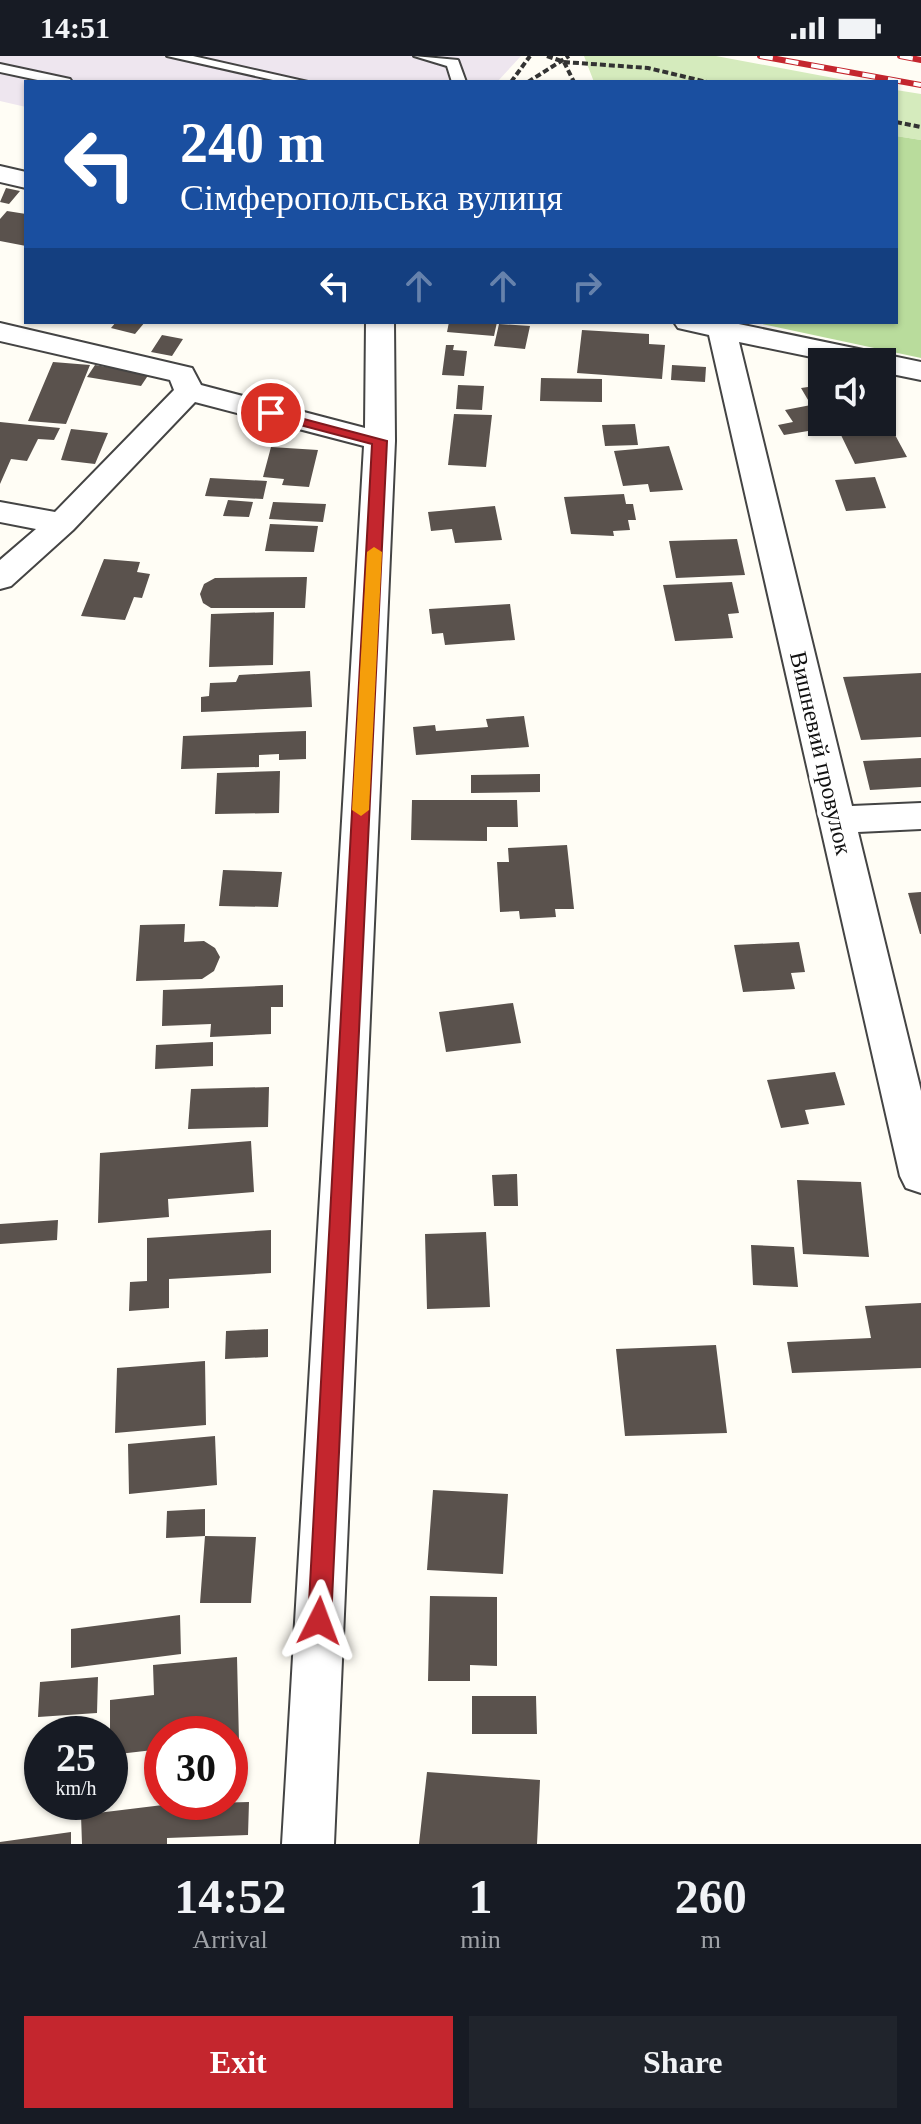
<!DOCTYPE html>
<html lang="en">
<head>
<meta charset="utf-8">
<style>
	:root { --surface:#171b24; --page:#20242c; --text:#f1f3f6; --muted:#9ea1a6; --accent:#c4262e }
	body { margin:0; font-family:Georgia,serif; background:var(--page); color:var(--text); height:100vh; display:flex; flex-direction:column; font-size:30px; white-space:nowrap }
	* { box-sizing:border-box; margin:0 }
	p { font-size:26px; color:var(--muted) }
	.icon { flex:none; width:44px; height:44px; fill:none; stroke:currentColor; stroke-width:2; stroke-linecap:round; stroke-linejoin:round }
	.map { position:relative; height:1788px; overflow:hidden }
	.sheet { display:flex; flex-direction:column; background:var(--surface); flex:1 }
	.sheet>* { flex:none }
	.guide { position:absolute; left:24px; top:24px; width:874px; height:244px; border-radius:0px; box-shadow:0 2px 6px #0004; background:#1a4fa0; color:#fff; overflow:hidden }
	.tools { position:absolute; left:808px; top:292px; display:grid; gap:16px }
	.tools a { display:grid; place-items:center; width:88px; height:88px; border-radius:0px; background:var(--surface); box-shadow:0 2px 6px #0004; font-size:40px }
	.speed { position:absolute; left:24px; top:1660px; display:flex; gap:16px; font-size:40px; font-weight:700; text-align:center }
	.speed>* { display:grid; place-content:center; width:104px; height:104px; border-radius:50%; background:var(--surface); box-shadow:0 2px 6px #0004; line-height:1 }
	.speed small { font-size:20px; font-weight:400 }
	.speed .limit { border:12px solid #d22; background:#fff; color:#111 }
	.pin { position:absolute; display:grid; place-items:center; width:68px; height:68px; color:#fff; margin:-34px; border:4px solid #fff; border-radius:50%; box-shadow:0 2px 8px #0007 }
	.me { position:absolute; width:88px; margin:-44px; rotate:3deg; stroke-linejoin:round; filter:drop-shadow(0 0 6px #0008) }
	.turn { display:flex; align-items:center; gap:28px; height:168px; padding:0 24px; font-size:36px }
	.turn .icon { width:104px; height:104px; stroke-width:2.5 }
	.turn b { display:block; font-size:56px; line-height:68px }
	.lanes { display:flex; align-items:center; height:76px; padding:0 24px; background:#0003; justify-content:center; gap:40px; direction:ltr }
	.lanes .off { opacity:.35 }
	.eta { display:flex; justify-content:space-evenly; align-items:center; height:136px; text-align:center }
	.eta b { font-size:48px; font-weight:700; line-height:56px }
	.cta { display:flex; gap:16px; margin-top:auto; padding:16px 24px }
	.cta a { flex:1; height:92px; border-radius:0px; background:var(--accent); color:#fff; font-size:32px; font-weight:700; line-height:92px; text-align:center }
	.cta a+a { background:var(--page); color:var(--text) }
	.status { display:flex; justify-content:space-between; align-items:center; height:56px; padding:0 40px; background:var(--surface); direction:ltr }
	.status svg { height:22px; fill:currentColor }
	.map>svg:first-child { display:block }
</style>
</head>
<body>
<div class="status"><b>14:51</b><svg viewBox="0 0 49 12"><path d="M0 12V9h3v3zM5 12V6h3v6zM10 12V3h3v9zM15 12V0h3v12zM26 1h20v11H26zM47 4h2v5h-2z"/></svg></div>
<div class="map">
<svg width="921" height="1788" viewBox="0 0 921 1788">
	<rect width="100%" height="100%" fill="#fffdf5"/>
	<path fill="#eee6ef" d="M0 0H521L497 26H26V51L0 45Z"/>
	<path fill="#d5ebbd" d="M584 0H716L855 26H594Z
		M896 34 921 38V84L896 80Z"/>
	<path fill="#b9dc9c" d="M896 80 921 84V302L753 266H896Z"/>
	<path fill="#5a524d" d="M6 132 20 135 9 148 0 146Z
		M7 155 26 158V190L0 185V163Z
		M116 266H145L135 278 111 272Z
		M449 266H497L494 280 447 276Z
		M499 268 530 270 525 293 494 290Z
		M582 274 649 278V288L665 289 662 323 577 317Z
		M162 279 183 283 172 300 151 296Z
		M446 289H454L453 294 467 295 464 320 442 319Z
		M53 306 90 309 66 368 28 365Z
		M95 309 149 318 141 330 87 321Z
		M672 309 706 311 705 326 671 324Z
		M541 322 602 323V346L540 345Z
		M458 329 484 330 482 354 456 353Z
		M822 329V366L850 368 784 379 778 369 793 366 785 354 811 349 801 332Z
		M454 358 492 359 486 411 448 409Z
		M0 366 60 372 54 384 38 383 27 405 11 403 0 428Z
		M635 368 638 389 605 390 602 369Z
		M71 373 108 377 95 408 61 404Z
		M872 373 875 379 894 377 907 401 855 408 840 377Z
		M669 390 683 434 650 436 648 428 623 430 614 395Z
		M271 391 318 394 309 431 282 429 284 423 263 421Z
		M875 421 886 452 846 455 835 424Z
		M210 422 267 425 263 443 205 440Z
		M624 438 626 448H633L636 464H628L630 474 613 475 614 480 571 478 564 441Z
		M228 444 253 446 249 461 223 460Z
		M273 446 326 448 323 466 269 463Z
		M495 450 502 484 455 487 452 473 431 475 428 456Z
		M270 468 318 470 314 496 265 495Z
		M737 483 745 519 676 522 669 485Z
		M104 503 140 506 137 516 150 518 142 542 134 541 125 564 81 560Z
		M307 521 305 552H211L203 547 200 538 204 528 215 522Z
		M732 526 739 557 728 558 733 582 675 585 663 529Z
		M510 548 515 584 445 589 443 577 432 578 429 553Z
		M274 556 273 609 209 611 211 558Z
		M310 615 312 651 201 656V641L209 640 210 627 236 626 239 619Z
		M921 617V681L861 684 843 621Z
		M524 660 529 691 416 699 413 671 435 669 436 675 488 671 486 663Z
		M306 675V703L279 704V698L259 699V711L181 713 183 680Z
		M921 702V731L870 734 863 705Z
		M280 715 279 757 215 758 217 717Z
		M540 718V736L471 737V719Z
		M412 744H517L518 771H487V785L411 784Z
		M567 789 574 853H555L556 861 520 863 519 855 500 856 497 806H509L508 792Z
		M223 814 282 816 278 851 219 850Z
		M921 836V878H920L908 837Z
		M185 868 184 886 204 885 215 892 220 901 214 915 202 923 136 925 140 869Z
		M799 886 805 916 791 917 795 933 743 936 734 889Z
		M283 929V951H271V978L210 981 211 968 162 970 163 934Z
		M513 947 521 987 446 996 439 956Z
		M213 986V1010L155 1013 156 989Z
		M835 1016 845 1049 805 1054 809 1068 781 1072 767 1024Z
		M269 1031 268 1071 188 1073 191 1033Z
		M251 1085 254 1136 168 1143 169 1161 98 1167 100 1097Z
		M517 1118 518 1150H494L492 1119Z
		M797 1124 861 1126 869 1201 803 1198Z
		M58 1164 57 1184 0 1188V1168Z
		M271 1174V1217L169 1223V1252L129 1255 130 1226 147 1225V1182Z
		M486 1176 490 1251 427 1253 425 1178Z
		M751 1189 794 1191 798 1231 753 1229Z
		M921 1247V1312L792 1317 787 1286 871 1282 865 1250Z
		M268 1273V1301L225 1303 226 1275Z
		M716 1289 727 1377 625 1380 616 1293Z
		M205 1305 206 1369 115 1377 117 1312Z
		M215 1380 217 1429 129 1438 128 1388Z
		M433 1434 508 1438 503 1518 427 1514Z
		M205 1453V1480L166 1482 167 1455Z
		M205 1480 256 1481 251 1547H200Z
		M430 1540 497 1541V1610L470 1609V1625H428Z
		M180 1559 181 1598 71 1612V1573Z
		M237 1601 239 1686 230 1687V1678H162V1693L110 1699V1644L154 1639 153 1609Z
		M98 1621 97 1657 38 1661 40 1626Z
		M472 1640H536L537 1678H472Z
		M427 1716 540 1724 537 1788H419Z
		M249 1746 248 1779 167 1782V1788H82L81 1759 171 1748Z
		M71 1776V1788H0V1786Z"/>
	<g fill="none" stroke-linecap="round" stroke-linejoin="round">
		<g stroke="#444" stroke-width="4">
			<path id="lane" d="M167 0H193L308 26H282Z
				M414 0 458 4 466 26H452L447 10Z
				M0 8 70 23 72 26H47L0 16Z"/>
		</g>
		<g stroke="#444" stroke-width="4">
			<path id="street" d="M0 110 26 116V132L0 126Z
				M366 266H394L395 385 334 1788H282L364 390 195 346 73 474 11 530 0 533V504L36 473 0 466V446L55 456 174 334 170 324 0 285V267L192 312 201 329 365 372Z
				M674 266H729L921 306V324L882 316V306H836L739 286 852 750 921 747V773L858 776 921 1035V1137L906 1132 900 1120 709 279 678 272Z"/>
		</g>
		<path stroke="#333" stroke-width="4" stroke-dasharray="6 3" stroke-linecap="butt" d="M547 0 564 6 648 12 707 26
			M564 6 574 26
			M511 26 530 0
			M528 26 569 0
			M896 66 921 71"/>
		<use href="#lane" fill="#fff" fill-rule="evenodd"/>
		<use href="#street" fill="#fff" fill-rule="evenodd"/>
		<g stroke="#c4262e" stroke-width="6">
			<path id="rail" d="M760 0 921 29
				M900 0 921 4"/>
		</g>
		<use href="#rail" stroke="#fff" stroke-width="4" stroke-dasharray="13" stroke-linecap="butt"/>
	</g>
	<path fill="#c4262e" stroke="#7f191e" stroke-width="2" d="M266 353 387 385 331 1565 328 1573 319 1576 311 1573 308 1565 372 388 266 360Z"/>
	<path fill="#f59e0b" d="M374 491 382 496 369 754 361 760 352 754 367 496Z"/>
	<g text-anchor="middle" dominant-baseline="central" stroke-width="8" stroke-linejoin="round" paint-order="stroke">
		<g font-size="24" fill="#111" stroke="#fff">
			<text transform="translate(821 697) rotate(77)">Вишневий провулок</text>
		</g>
	</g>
</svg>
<div class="tools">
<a><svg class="icon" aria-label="sound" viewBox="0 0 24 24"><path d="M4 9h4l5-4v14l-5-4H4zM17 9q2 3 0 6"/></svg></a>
</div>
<div class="speed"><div>25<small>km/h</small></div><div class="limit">30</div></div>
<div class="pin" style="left:271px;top:357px;background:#d93025"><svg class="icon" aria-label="arrive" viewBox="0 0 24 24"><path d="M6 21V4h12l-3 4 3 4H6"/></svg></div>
<svg class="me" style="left:319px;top:1565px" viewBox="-20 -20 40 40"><path d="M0-17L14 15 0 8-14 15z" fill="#c4262e" stroke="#fff" stroke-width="4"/></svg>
<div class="guide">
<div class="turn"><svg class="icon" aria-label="left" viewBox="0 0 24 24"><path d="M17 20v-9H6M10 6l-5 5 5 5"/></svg><div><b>240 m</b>Сімферопольська вулиця</div></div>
<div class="lanes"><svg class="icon" aria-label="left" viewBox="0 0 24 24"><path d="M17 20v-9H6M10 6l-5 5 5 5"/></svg><svg class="icon off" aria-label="ahead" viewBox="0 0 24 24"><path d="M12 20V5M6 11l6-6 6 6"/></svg><svg class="icon off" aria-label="ahead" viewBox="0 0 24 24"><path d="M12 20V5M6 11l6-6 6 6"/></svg><svg class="icon off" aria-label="right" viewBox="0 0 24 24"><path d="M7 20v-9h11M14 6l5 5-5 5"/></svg></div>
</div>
</div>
<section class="sheet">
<div class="eta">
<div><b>14:52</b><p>Arrival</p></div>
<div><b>1</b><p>min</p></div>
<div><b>260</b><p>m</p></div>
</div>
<div class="cta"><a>Exit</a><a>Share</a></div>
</section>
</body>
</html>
